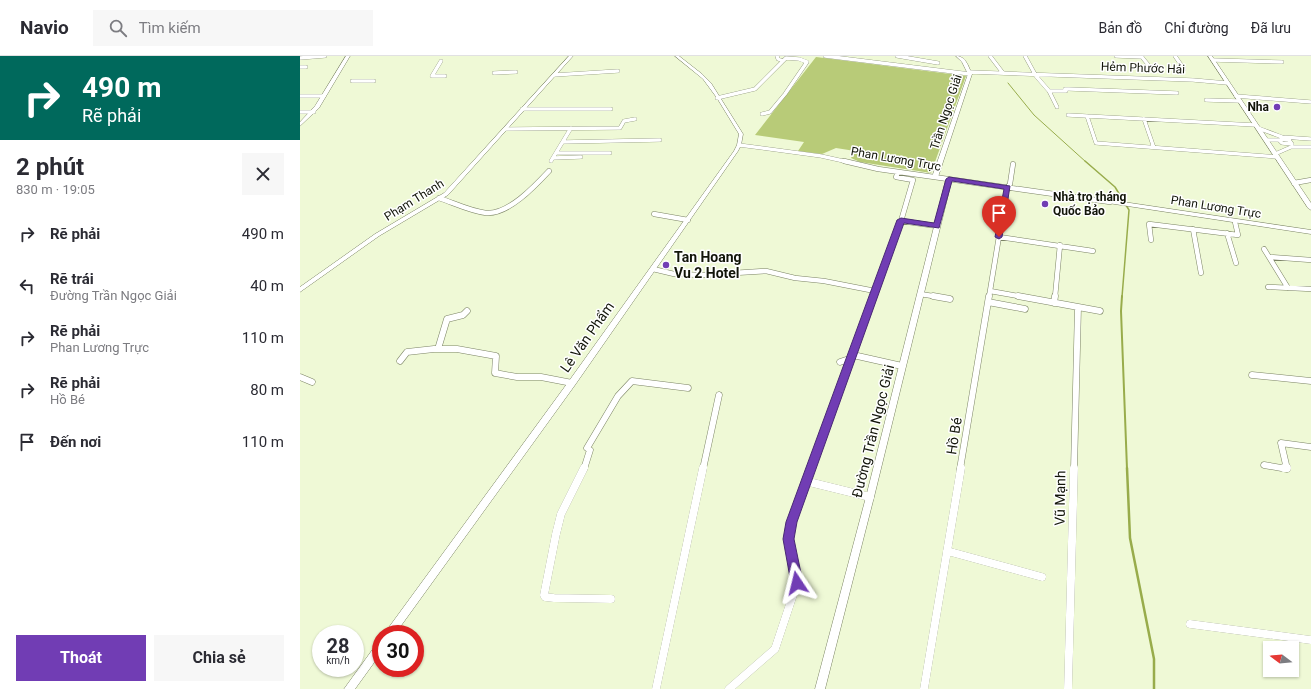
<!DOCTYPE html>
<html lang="vi">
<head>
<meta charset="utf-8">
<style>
	:root { --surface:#fff; --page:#f7f7f7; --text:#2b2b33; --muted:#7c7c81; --line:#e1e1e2; --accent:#713db4 }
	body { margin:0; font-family:Roboto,sans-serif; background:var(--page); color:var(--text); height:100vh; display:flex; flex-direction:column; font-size:15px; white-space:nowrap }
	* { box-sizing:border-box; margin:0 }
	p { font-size:13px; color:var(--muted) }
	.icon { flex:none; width:22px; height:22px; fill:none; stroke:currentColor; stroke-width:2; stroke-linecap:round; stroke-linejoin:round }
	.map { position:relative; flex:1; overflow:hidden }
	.drawer { display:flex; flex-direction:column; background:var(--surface); width:300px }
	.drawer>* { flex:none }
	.top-card { background:#00695c; color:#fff; overflow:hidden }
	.needle { width:26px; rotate:286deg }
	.buttons { position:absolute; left:963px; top:585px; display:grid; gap:8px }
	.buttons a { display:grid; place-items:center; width:36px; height:36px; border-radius:0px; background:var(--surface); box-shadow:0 1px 3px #0004; font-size:20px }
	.speed { position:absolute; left:12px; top:569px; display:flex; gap:8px; font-size:20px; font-weight:700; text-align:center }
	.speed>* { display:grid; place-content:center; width:52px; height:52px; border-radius:50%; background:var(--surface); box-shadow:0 1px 3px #0004; line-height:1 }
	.speed small { font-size:10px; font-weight:400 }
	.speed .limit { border:6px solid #d22; background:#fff; color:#111 }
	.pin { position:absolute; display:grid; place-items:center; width:34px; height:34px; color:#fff; margin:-41px -17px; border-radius:50% 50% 50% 0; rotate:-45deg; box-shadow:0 0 4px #0007 }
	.pin .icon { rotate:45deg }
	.me { position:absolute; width:44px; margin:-22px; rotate:350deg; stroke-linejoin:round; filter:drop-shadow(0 0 3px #0008) }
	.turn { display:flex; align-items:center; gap:14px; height:84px; padding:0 16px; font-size:18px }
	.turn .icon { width:52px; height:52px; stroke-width:2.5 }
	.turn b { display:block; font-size:28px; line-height:34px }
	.round { display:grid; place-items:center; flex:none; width:42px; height:42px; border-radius:0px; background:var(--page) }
	.head { display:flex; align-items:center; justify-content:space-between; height:68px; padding:0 16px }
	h1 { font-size:24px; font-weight:700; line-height:30px }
	.primary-button { display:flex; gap:8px; margin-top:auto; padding:8px 16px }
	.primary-button a { flex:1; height:46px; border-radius:0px; background:var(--accent); color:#fff; font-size:16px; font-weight:700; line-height:46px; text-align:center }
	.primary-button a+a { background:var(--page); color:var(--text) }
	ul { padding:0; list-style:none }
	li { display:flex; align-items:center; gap:12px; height:52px; padding:0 16px }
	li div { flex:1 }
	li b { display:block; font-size:15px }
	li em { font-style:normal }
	header { display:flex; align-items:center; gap:24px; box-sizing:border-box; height:56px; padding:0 20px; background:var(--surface); border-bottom:1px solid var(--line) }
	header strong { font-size:19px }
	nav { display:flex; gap:22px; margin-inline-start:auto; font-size:14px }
	.search { width:280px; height:36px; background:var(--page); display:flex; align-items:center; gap:10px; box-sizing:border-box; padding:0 14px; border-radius:0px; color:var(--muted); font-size:15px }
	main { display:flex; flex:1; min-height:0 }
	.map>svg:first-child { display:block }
</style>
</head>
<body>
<header>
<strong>Navio</strong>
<div class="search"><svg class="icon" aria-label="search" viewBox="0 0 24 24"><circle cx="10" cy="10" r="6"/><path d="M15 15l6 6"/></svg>Tìm kiếm</div>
<nav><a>Bản đồ</a><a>Chỉ đường</a><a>Đã lưu</a></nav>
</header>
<main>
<section class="drawer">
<div class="top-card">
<div class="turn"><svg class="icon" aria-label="right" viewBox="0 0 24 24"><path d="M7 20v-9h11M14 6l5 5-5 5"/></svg><div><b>490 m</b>Rẽ phải</div></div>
</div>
<div class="head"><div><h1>2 phút</h1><p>830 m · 19:05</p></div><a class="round"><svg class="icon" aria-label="close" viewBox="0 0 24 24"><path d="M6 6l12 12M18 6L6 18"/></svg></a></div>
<ul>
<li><svg class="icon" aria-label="right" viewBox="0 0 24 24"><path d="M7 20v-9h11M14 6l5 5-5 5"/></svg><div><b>Rẽ phải</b></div><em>490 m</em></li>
<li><svg class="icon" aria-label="left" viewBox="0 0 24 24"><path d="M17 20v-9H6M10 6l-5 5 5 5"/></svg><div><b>Rẽ trái</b><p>Đường Trần Ngọc Giải</p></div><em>40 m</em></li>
<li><svg class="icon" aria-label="right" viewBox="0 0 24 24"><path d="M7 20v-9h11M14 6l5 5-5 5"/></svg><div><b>Rẽ phải</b><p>Phan Lương Trực</p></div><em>110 m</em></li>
<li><svg class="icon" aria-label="right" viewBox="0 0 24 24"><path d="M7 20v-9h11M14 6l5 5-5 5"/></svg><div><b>Rẽ phải</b><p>Hồ Bé</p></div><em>80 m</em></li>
<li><svg class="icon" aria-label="arrive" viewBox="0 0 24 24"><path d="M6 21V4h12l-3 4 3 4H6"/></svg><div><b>Đến nơi</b></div><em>110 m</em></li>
</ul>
<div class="primary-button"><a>Thoát</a><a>Chia sẻ</a></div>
</section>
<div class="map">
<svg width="1011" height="633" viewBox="0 0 1011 633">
	<rect width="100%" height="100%" fill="#eff9d6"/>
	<path fill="#b8cb78" d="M516 1 666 20 631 117 560 106 551 102 555 95 536 92 522 98 498 95 504 86 455 79Z"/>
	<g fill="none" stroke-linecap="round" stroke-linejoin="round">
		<path stroke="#98ac4b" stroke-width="1" d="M708 27 734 59 786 106"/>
		<path stroke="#98ac4b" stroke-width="1.5" d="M785 105 815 131 829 154 822 241"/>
		<path stroke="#98ac4b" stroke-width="2" d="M822 240 821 255 827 413"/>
		<path stroke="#98ac4b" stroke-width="2.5" d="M827 412 830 482 854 603V633"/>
		<g stroke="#7b8364" stroke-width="4">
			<path id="minor-far3" d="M477 0 478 3 483 5
				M525 0 670 18
				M597 0 638 7
				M690 0 703 17
				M725 0 736 20 749 35 757 51
				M816 0 842 1
				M841 0 850 11
				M875 0 884 13
				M0 2 25 0
				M913 4 982 6
				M141 5 132 20H145
				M0 11H6
				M670 16 893 24 927 27
				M194 17 216 16
				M254 19 318 15
				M52 25H74
				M749 35H766L765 33H769L877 37
				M0 40H24
				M936 40 1011 46
				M417 42 455 33 486 2 499 3 507 6 485 38 470 56 462 58
				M906 44 939 45
				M222 53H311
				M0 56H14
				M768 59 955 69
				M787 60 796 87 977 101
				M844 63 854 92
				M958 72 982 81 1011 83
				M205 73 320 72 324 65 335 63
				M983 83 989 84 992 88 982 87 979 84Z
				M967 84H979
				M263 86 360 84
				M439 89 521 100 548 106
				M256 97H310
				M975 98 991 91H1011
				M253 102 281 101
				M251 105 271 72"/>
		</g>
		<g stroke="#7b8364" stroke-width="5.5">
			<path id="minor-far2" d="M544 105 578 113 810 146
				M994 127 1011 124
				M139 142C154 147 170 155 186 157 208 159 235 130 249 115
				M354 158 388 164
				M601 165 637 170
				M893 173 901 217
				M927 177 936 207
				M699 181 793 195
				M851 184 849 168 938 179 935 166
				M964 193 988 232
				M970 201 1011 204
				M353 213 374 218 402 219 466 215 495 222 524 225 575 235
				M968 231 1011 233
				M690 235 724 241
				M620 238 639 241
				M574 241 601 165 613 124 596 121 598 116
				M689 241 707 132 710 128 713 108
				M755 241 760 189"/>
		</g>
		<g stroke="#7b8364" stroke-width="7">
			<path id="minor-far1" d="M633 240 650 243
				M718 240 800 255
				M688 246 725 253
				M754 247 755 240
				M138 293 147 263 163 259 167 255
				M553 299 602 310
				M100 305 107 296 134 293H157L196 300 195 317 217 321H241L272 327
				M540 306 552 302
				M952 319 1011 325
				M0 321 12 326
				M287 392 318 340 332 325 388 332
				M964 409 987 413 981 387 1011 391
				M284 413 290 394
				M403 413 419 339
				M510 413 574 240
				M660 413 689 240
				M774 413 778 251"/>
		</g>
		<g stroke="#7b8364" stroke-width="8">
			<path id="minor" d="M284 412 261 458 256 478 244 539 245 541 254 542 311 543
				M984 412H987
				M505 425 570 441
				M647 495 742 521
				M890 568 1011 584
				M356 633 403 412
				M429 633 475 593 497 527 489 483 491 467 510 412
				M624 633 661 412
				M768 633 774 412"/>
		</g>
		<g stroke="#7b8364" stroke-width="1">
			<path id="tertiary" d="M46 0H50L19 52 0 70V66L15 50Z
				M269 0H273L148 139 79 180 0 236V231L75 178 144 137Z
				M375 0H379L402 18 411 27 443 78 441 89 438 95 275 329 95 578H84L269 325 434 95 437 89 439 78 417 42 403 23Z
				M656 0C666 0 668 10 672 18L638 121 635 123 632 121 668 18 662 6Z
				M649 121 652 123 574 441 525 633H515L566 441 646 123Z
				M810 144 1011 174V178L808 147 807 146Z
				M81 584V597L55 633H44L78 586Z"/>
		</g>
		<g stroke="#7b8364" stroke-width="1">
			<path id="secondary" d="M908 0H912L1011 147V154L1008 152Z"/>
		</g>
		<use href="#minor-far3" stroke="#fff" stroke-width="3.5"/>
		<use href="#minor-far2" stroke="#fff" stroke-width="4.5"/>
		<use href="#minor-far1" stroke="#fff" stroke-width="6"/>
		<use href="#minor" stroke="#fff" stroke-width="8"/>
		<use href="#tertiary" fill="#fff" fill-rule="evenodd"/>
		<use href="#secondary" fill="#fff" fill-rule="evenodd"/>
	</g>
	<path fill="#713db4" stroke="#492875" d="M649 121 710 130 702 181 699 183 695 181 704 133 652 125 639 172 604 167 497 466 494 483 503 527 501 531 497 532 493 531 491 527 483 483 486 466 597 164 601 162 634 167 646 123Z"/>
	<g fill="#713db4" stroke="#fff" stroke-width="1.5">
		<circle cx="977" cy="51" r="4"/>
		<circle cx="745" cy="148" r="4"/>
		<circle cx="366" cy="209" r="4"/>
	</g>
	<g text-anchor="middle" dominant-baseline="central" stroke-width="3" stroke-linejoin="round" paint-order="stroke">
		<g font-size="12" fill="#121509" stroke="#fff">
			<text transform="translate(843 12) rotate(2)">Hẻm Phước Hải</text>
			<text transform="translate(646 56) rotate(-72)">Trần Ngọc Giải</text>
			<text transform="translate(596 103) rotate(10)">Phan Lương Trực</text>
			<text transform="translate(114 144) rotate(-32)">Phạm Thanh</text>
			<text transform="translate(916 151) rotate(9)">Phan Lương Trực</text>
		</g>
		<g font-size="12" font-weight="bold" fill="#121509" stroke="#fff" text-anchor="end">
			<text x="969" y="51">Nha</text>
			<text x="753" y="141" text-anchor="start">Nhà trọ tháng<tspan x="753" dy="14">Quốc Bảo</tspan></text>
		</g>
		<g font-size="14" font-weight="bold" fill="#121509" stroke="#fff" text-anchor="start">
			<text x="374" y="201">Tan Hoang<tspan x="374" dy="16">Vu 2 Hotel</tspan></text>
		</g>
		<g font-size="14" fill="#121509" stroke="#fff">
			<text transform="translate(287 281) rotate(-55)">Lê Văn Phẩm</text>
			<text transform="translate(573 375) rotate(-76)">Đường Trần Ngọc Giải</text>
			<text transform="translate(654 380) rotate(-81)">Hồ Bé</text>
			<text transform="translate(760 442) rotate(-89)">Vũ Mạnh</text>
		</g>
	</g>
</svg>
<div class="buttons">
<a><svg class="needle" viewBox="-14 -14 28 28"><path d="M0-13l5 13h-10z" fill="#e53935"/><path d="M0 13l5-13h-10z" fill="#7c7c81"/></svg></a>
</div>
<div class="speed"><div>28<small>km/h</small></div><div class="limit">30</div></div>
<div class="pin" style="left:699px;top:181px;background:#d93025"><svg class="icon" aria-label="arrive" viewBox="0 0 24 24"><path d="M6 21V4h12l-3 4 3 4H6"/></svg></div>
<svg class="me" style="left:497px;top:527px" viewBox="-20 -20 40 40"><path d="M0-17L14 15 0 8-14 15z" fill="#713db4" stroke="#fff" stroke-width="4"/></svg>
</div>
</main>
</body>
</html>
